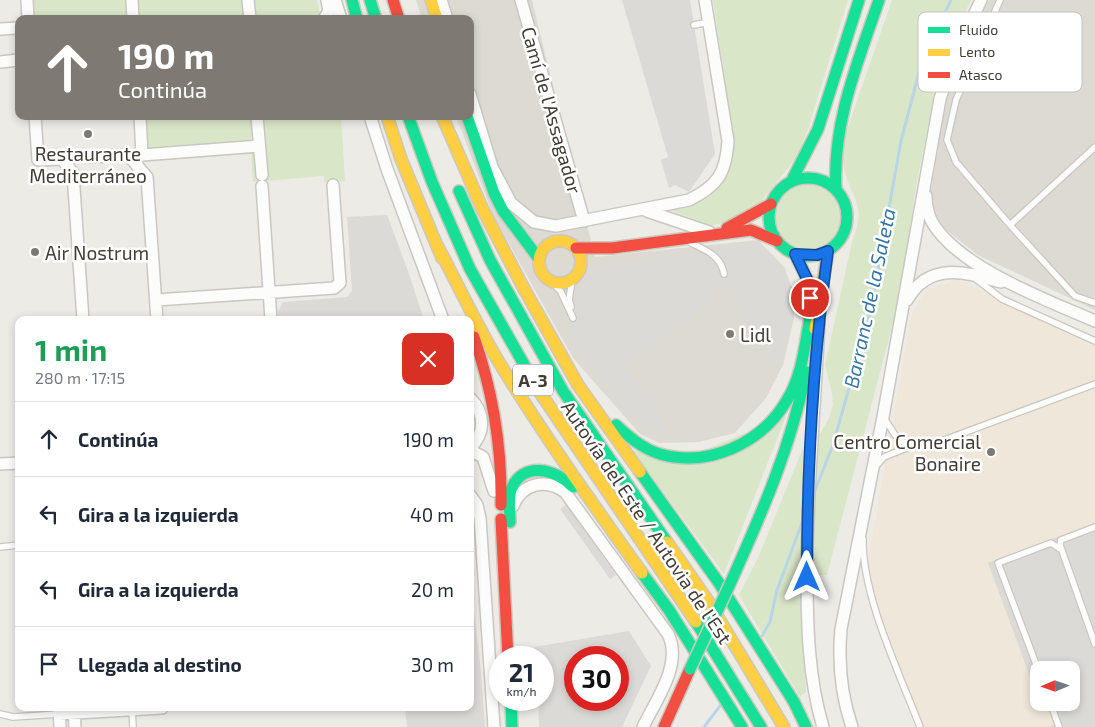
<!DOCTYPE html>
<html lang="es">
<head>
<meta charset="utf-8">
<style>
	:root { --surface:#fff; --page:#f2f2f3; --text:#1f2937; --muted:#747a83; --line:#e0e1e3 }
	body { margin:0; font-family:"Exo 2",sans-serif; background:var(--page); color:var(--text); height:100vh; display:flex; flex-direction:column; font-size:19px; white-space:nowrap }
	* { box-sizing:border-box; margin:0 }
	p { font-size:16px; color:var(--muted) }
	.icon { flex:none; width:28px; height:28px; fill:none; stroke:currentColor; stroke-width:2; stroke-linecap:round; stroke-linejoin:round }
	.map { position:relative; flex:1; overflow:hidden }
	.details { position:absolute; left:15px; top:316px; width:459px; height:395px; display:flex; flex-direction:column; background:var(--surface); border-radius:10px; box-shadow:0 2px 8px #0003 }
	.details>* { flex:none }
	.top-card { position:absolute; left:15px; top:15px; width:459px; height:105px; border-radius:10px; box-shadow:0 2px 8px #0003; background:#7e7972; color:#fff; overflow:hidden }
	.needle { width:32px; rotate:268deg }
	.controls { position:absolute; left:1030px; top:661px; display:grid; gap:10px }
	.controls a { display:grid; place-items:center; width:50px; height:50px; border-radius:10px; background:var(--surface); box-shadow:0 2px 8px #0003; font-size:25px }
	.speed { position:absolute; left:489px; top:646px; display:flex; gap:10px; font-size:25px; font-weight:700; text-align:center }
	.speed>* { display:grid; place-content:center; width:65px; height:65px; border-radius:50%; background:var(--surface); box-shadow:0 2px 8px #0003; line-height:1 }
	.speed small { font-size:12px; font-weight:400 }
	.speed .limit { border:8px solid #d22; background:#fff; color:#111 }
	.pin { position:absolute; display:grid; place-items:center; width:42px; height:42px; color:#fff; margin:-21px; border:2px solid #fff; border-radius:50%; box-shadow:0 1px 5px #0007 }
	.me { position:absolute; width:55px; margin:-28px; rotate:0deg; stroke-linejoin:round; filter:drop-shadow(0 0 4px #0008) }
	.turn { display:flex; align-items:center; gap:18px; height:105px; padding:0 20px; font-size:22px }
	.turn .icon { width:65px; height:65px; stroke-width:2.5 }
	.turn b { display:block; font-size:35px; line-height:42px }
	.round { display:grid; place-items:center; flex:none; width:52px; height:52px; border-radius:10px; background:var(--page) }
	.headline { display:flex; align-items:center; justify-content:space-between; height:85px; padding:0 20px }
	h1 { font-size:30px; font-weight:700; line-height:38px; color:#1e9e55 }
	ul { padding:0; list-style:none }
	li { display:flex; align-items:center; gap:15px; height:75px; padding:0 20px; border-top:1px solid var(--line) }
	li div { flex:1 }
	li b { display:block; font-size:19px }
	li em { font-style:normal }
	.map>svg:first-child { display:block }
</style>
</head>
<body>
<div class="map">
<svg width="1095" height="727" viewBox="0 0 1095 727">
	<rect width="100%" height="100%" fill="#edebe6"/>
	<path fill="#efe7d9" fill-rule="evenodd" d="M960 279 980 291 1095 344V727H923L876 602 868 560 912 313 926 290ZM1039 670H1071V702H1039Z"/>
	<path fill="#dddad4" d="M416 0H532L595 257 758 240 785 268 794 295V318L783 365 766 398 735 433 699 442 660 443 640 434 573 358 493 215 456 116H470V19H422Z
		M989 0H1095V310L978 255 941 226 930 196 949 85Z"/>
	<path fill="#dae6c8" d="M31 0H317L321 19H33Z
		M713 0H848L807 132 796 158 759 204 735 220 711 226 665 208 709 194 733 146 735 145Z
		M892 0H971L955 33 936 83 915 192 901 292 827 575H815L802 584 806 692 800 697 739 595 758 558 803 448 820 434 829 418 833 405 832 393 825 365 852 242C866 205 855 205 845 173 842 162 842 152 843 141Z
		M134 116H341L345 181 324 182V176L253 182 251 154 138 162Z
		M776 217a32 32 0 1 1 64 0a32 32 0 1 1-64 0Z
		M786 416 724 574 632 450 673 463Z"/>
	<path fill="#dcdad6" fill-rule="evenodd" d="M622 0H690L715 154 689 192 675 185 669 188 661 160 668 157Z
		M387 215 408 271 424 320H278V311L283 302 347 297 352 291 347 217Z
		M738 245H757L778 265 789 282 793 308 787 340 779 362 767 353 736 309 742 305 726 284 712 294 716 299 623 364 670 430 648 433 635 417H629L575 343 572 333 577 291 590 275 604 266Z
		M566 504 616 575 610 579 560 509Z
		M1095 523V727H1049L1055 723 1047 703 1071 702V670H1039V679L1032 682 988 563Z
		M470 577 481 671 485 727H407L405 708H470Z
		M629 631 651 666 622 727H539L538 700H542V658L535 657 534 647ZM575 658H618V700H575Z
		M252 708H315L253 711Z"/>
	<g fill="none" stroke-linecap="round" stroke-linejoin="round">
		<path stroke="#b9d6e8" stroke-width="3" d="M814 493 833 445 870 314 901 141 922 61 951 0
			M762 636 770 622 777 590 803 520
			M704 727 720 706"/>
		<g stroke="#c9c7c2" stroke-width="8">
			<path id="lane" d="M1000 0 956 100 947 140 956 162 1010 225 1075 296 1095 303
				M694 25 709 22
				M1010 225 1095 147
				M691 243C705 250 721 255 724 274
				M976 279 1002 299 1095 341
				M552 282 561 292 573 318
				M571 307 569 300 572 280
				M909 447 928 446 1095 384
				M876 466 884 457 909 447 895 435 884 418
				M1095 527 1061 540 1060 545 1095 644
				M863 539C862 596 899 672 920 727
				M0 547 19 545
				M1039 672 998 563 1051 543 1060 549
				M1050 702 1059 727
				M132 709 133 727
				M0 714 13 717 59 714"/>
		</g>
		<g stroke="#c9c7c2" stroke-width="14">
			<path id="street" d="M27 0 28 19
				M132 0 133 19
				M248 0 250 19
				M335 0 341 19
				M441 0 447 19
				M521 0 584 221
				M324 19 329 11 327 0
				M0 29 19 28
				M0 62 19 60
				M470 94 492 167 511 203 534 222 556 226 689 200C717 186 726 174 728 141L705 0
				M35 116 38 160 62 159 73 173 83 320
				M140 116 142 155 259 146
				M257 116 262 175
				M370 116 387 169 443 320
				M89 157 128 155 147 177 157 320
				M262 186 271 320
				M926 196C926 204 928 214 932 222 959 268 1047 300 1095 321
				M647 211 709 232
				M156 300 334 288 340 283 333 185
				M907 300C929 261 965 272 1001 282
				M819 322C815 405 807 488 807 572 807 624 808 677 823 727
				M470 398C485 413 486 433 470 448
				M470 450 483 457 494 491
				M0 464 19 463
				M470 495 477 505 480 518 494 727
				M513 506C522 483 546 478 565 492L668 634C683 664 656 700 643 727
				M59 708 60 727
				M74 708 75 727
				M59 714 162 708
				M852 727C841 695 838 662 841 629L883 417 940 99 951 65 981 0"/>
		</g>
		<g stroke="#ccc8be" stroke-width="14">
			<path id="fast" d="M352 0 357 19
				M370 0 376 19
				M408 116 432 182 470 269 539 391
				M467 116 494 193 503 211 539 259
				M769 217a39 39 0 1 1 78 0a39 39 0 1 1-78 0Z
				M791 182 818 129 859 0
				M836 190C832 123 858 62 879 0
				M459 191 490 260 563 391 667 542
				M795 254 809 283 811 318
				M616 425C629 437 643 449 660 454 709 468 762 443 787 400 803 375 805 341 811 312
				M640 472 719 583 794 702 806 727
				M510 522C510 512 508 500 511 490 522 460 556 469 573 487
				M642 573 669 610 742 727
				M730 584C761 515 791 447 806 372
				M696 622 761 727
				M511 700 512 727"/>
		</g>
		<g stroke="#ccc8be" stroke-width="14">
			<path id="slow" d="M431 0 437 19
				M387 116 401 159 442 258
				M442 116 482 208 523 287 578 385 640 472
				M539 262a21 21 0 1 1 42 0a21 21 0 1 1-42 0Z
				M437 245C457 283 475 322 497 359 542 433 592 503 642 573
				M815 329 828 251
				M539 391 696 622
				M667 542 708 601 784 727"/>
		</g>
		<g stroke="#ccc8be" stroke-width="14">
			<path id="jam" d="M393 0 399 19
				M727 228 771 204
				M576 248H612L751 230 777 241
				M474 337C493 392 502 447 501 505
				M501 519 508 658
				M664 727 690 669"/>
		</g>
		<use href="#lane" stroke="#fcfcfb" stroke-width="5.5"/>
		<use href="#street" stroke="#fcfcfb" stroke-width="11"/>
		<use href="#fast" stroke="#16e098" stroke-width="11"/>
		<use href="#slow" stroke="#ffcf43" stroke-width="11"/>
		<use href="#jam" stroke="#f24e42" stroke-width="11"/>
		<g stroke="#ccc8be" stroke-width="14" stroke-linecap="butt">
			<path id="fast-bridge" d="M690 669 730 584"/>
		</g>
		<use href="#fast-bridge" stroke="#16e098" stroke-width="11"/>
	</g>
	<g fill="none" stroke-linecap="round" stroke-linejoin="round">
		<g stroke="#114b97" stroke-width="12">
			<path id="route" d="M807 577C807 470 813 358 828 251L817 255 795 254 809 283 810 298"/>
		</g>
		<use href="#route" stroke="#1a73e8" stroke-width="9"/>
	</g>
	<g fill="#7e7972" stroke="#fff" stroke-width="2">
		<circle cx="88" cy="134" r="5"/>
		<circle cx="35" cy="252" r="5"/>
		<circle cx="730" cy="334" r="5"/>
		<circle cx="991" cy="452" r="5"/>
	</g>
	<g text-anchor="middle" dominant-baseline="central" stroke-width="5" stroke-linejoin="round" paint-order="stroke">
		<rect fill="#fff" stroke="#7b7671" stroke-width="1" x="513" y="364.5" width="40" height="31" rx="4"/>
		<g font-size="18" font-weight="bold" fill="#423c34">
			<text x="533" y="380">A-3</text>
		</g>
		<g font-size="19" fill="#423c34" stroke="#fff">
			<text transform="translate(552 110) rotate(74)">Camí de l'Assagador</text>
			<text transform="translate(647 522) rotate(56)">Autovía del Este / Autovia de l'Est</text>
		</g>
		<g font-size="19" fill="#423c34" stroke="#fff" text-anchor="start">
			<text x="88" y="153" text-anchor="middle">Restaurante<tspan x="88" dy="22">Mediterráneo</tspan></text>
			<text x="45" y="252">Air Nostrum</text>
			<text x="740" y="334">Lidl</text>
			<text x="981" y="441" text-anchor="end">Centro Comercial<tspan x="981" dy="22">Bonaire</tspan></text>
		</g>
		<g font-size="20" font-style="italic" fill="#3776a4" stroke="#fff">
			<text transform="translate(869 298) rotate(-78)">Barranc de la Saleta</text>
		</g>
	</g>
	<rect x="918" y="12" width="164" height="80" rx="8" fill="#fff" stroke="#c6c4c2" stroke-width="1"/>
	<rect x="928" y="27" width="22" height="6" fill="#16e098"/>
	<rect x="928" y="49" width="22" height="7" fill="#ffcf43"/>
	<rect x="928" y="72" width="22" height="6" fill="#f24e42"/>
	<g font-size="14" fill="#423c34">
		<text x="959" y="35">Fluido</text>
		<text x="959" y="57">Lento</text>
		<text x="959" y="80">Atasco</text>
	</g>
</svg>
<div class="controls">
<a><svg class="needle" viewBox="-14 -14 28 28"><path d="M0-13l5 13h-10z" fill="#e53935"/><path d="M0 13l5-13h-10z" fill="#747a83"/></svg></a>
</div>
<div class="speed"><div>21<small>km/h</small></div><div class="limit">30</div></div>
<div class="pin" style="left:810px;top:298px;background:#d93025"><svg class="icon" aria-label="arrive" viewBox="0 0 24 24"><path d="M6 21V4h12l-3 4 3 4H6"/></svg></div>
<svg class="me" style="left:807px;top:577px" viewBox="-20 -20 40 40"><path d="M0-17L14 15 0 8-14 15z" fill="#1a73e8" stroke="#fff" stroke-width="4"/></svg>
<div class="top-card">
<div class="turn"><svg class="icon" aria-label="ahead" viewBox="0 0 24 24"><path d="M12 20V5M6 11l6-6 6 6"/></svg><div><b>190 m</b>Continúa</div></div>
</div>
<section class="details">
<div class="headline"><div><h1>1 min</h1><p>280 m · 17:15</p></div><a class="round" style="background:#d93025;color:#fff"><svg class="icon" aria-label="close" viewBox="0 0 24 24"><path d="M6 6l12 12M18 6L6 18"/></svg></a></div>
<ul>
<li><svg class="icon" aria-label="ahead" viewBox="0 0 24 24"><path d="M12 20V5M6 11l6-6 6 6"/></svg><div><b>Continúa</b></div><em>190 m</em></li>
<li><svg class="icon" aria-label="left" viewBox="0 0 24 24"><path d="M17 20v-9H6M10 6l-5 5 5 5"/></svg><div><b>Gira a la izquierda</b></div><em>40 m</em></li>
<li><svg class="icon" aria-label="left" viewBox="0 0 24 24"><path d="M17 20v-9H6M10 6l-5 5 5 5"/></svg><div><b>Gira a la izquierda</b></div><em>20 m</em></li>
<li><svg class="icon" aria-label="arrive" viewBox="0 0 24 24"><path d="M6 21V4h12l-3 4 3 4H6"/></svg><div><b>Llegada al destino</b></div><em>30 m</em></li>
</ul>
</section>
</div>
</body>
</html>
